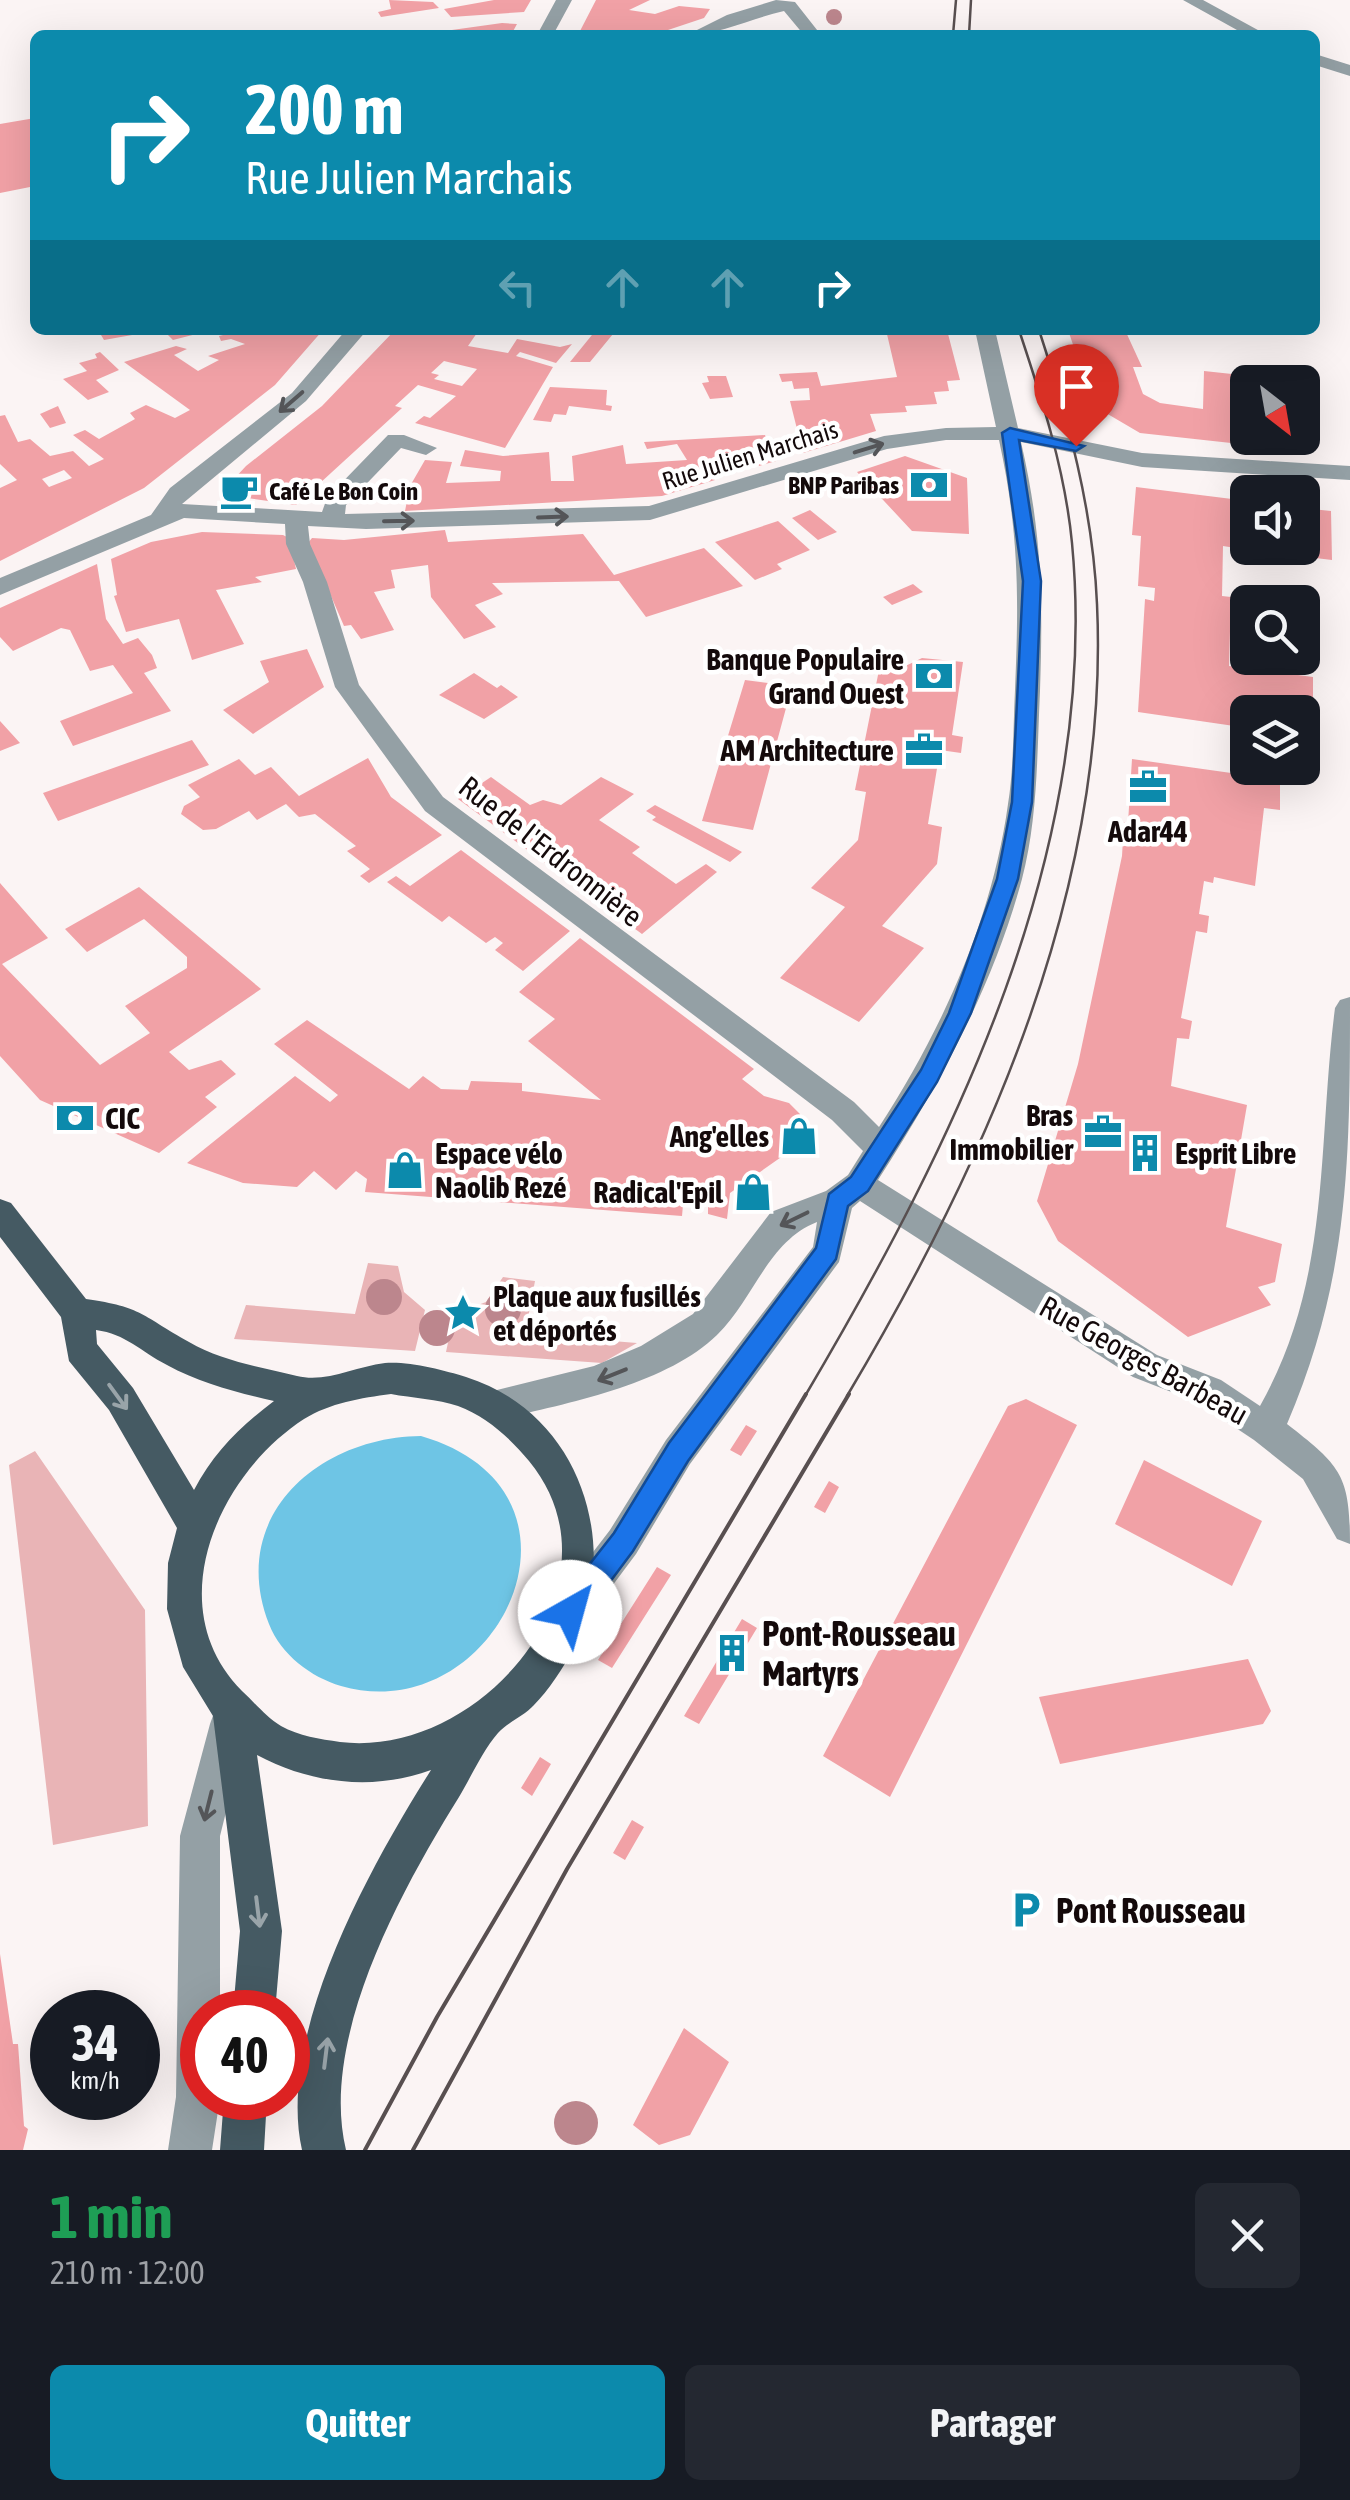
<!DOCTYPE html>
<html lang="fr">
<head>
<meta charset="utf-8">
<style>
	:root { --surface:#171b24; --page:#242831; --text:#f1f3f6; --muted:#9ea1a6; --accent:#0c8aac }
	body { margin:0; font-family:"Asap Condensed",sans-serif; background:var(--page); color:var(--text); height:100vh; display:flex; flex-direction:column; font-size:38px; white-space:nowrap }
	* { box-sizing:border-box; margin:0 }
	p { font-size:32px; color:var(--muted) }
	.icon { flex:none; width:55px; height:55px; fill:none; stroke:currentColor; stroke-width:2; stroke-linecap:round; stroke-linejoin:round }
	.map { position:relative; height:2150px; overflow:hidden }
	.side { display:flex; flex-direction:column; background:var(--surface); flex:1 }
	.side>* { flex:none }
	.banner { position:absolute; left:30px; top:30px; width:1290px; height:305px; border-radius:15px; box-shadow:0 10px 40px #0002; background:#0c8aac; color:#fff; overflow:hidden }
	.needle { width:65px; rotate:149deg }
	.buttons { position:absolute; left:1230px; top:365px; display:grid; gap:20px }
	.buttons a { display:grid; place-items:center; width:90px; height:90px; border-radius:15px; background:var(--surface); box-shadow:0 10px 40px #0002; font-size:50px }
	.speed { position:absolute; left:30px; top:1990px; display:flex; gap:20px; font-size:50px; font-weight:700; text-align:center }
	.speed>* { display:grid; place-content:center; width:130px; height:130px; border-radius:50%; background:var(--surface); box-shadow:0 10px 40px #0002; line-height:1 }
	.speed small { font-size:25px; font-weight:400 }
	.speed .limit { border:15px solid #d22; background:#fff; color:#111 }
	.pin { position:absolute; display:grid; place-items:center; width:85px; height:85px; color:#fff; margin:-102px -42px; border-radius:50% 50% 50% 0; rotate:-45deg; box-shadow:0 0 10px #0007 }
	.pin .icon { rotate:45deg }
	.me { position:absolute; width:110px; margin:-55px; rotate:38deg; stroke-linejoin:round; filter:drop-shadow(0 0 8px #0008) }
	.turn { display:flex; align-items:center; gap:35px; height:210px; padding:0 50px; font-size:45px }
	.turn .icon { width:130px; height:130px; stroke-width:2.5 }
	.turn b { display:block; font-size:70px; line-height:85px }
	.lanes { display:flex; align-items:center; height:95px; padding:0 50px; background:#0003; justify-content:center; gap:50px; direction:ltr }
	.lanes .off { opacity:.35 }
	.round { display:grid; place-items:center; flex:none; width:105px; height:105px; border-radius:15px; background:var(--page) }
	.summary { display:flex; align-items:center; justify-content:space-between; height:170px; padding:0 50px }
	h1 { font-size:60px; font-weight:700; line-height:75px; color:#1e9e55 }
	.cta { display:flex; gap:20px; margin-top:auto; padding:20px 50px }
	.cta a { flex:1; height:115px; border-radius:15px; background:var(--accent); color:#fff; font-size:40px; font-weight:700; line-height:115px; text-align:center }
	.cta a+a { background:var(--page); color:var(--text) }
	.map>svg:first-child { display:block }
</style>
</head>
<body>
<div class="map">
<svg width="1350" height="2150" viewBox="0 0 1350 2150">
	<rect width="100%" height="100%" fill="#fbf4f4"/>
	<path fill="#e9b4b6" d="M368 1263 398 1266 404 1292 425 1310 415 1351 234 1339 246 1305 355 1314Z
		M503 1277 535 1281 525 1334 637 1343 602 1363 446 1352 454 1314 486 1302Z
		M35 1451 145 1610 148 1826 53 1845 9 1465Z"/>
	<path fill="#6ec5e5" d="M421 1436C613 1492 496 1731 341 1686 311 1677 281 1655 269 1624 227 1516 319 1437 421 1436Z"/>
	<path fill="#f1a1a6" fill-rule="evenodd" d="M389 0 433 2 439 8 381 17 378 12 391 9Z
		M494 0H531L524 12 451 17 444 9Z
		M596 0H650L629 10 655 14 679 6 710 9 704 18 653 35 580 31Z
		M502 23 517 24 511 35H416Z
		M35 118V186L0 193V124Z
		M98 330H149V332L104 340Z
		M163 330H208V331L173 340Z
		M243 330H323L275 385 144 488 0 561V488L17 480 0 464V416L5 415 18 442 30 439 50 456 73 451 89 466 104 459 73 435 85 430 99 439 135 419 130 413 146 405 175 418 190 410 124 362 176 346 187 349 174 355 198 371 219 360 208 356 245 344 231 339 221 341 219 336ZM64 470 72 478 49 487 42 479Z
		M395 330H479L468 346 508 353 517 339 560 347 572 344 556 363 520 352 516 356 553 367 505 448 415 423 424 416 430 418 456 396 418 385 395 406 402 408 296 505 220 494 246 466 322 406ZM444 361 477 369 462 386 434 379 439 375 431 373Z
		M596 330 613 334 590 362H570Z
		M886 330H947L960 380 947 381 949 391 934 392 937 404 905 406 907 412 870 414 876 431 803 453 790 401 810 400 809 388 794 389 792 381 782 382 779 374 817 372 821 386 897 377Z
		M1068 330H1125L1142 367H1133L1143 394 1160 403 1203 409 1204 371 1232 374 1233 381 1246 382 1248 438H1295L1296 450 1140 433 1094 406Z
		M100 352 119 370 96 380 109 392 88 400 63 379 87 371 79 363 97 358 95 354Z
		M707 376H726L733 397 710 399 702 383 709 382Z
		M550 387 607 390 606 405 612 406 611 411 569 406 566 415 554 414 551 422 533 420Z
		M58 406 66 423 50 428 40 414Z
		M765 435 776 461 759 466 756 459 709 464 715 480 662 496 405 511 410 486 425 460 452 462 446 483 500 481 501 471 460 466 465 450 503 456 549 452 551 481H574L572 456 623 445 626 464 687 460 677 444 647 449 644 442Z
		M905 456 967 478 969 534 912 531 857 472Z
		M1136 487 1248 501V550L1223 546 1222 596 1231 597 1229 666 1313 677V707L1305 706V712H1248V728L1138 712 1145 599 1154 601 1155 588 1138 586 1141 536 1132 535Z
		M1302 508 1331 511 1332 560 1250 550 1302 548Z
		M810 510 837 532 818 540 792 518Z
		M778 521 810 550 777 564 782 569 755 580 715 542Z
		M445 530 448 542 583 534 614 575 704 548 743 586 646 617 619 581 492 583 503 594 475 605 496 627 464 639 431 597 428 565 391 570 395 588 374 592 394 630 361 639 351 625 344 626 308 543 312 538 344 540Z
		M202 532 283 535 289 538 296 569 255 577 262 582 216 590 244 644 192 660 179 619 126 632 114 596 117 595 111 559 151 542Z
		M97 564 106 619 123 644 138 638 152 655 157 668 144 673 171 711 73 746 60 721 133 693 113 665 90 671 70 630 61 628 13 651 0 637V608Z
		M913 584 923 592 892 605 883 597Z
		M307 649 324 687 253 734 223 710 269 682 260 661Z
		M922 658 963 662 952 735 963 737 961 753 940 750 928 824 942 827 937 864 882 926 924 948 859 1022 780 978 845 907 811 888 858 840 866 792 855 790 879 670 893 672Z
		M474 673 497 688 501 685 518 697 484 719 439 695Z
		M745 680 792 686 753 830 702 821Z
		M0 721 20 743 0 751Z
		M192 740 209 765 58 821 43 793Z
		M368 758 391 797 442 835 369 883 360 876 370 869 347 851 356 846 315 814 299 817 286 804 257 820 249 811 216 829 203 830 181 814 184 806 200 797 188 785 239 759 255 775 271 767 299 796Z
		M1132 759 1280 780V810L1264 808 1255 886 1214 877 1213 883 1204 881 1199 914 1209 916 1207 933 1196 931 1181 1018 1192 1021 1189 1039 1177 1038 1171 1086 1247 1105 1226 1227 1282 1244 1275 1282 1258 1287 1271 1305 1188 1337 1058 1241 1037 1201 1078 1064 1122 856 1124 822 1128 823Z
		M491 777 530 805 543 800 561 805 601 777 634 794 599 820 640 847 632 853 676 884 706 864 717 872 642 934 458 799Z
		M655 805 742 852 730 862 652 820 656 817 646 811Z
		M461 850 570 931 523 971 495 950 503 943 495 937 486 943 449 916 442 922 387 882 396 876 410 886Z
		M0 883 48 938 2 964 100 1065 150 1033 125 1006 187 968V957L144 919 87 952 65 929 139 887 261 989 169 1052 189 1070 221 1060 236 1074 205 1097 217 1107 159 1153 40 1100 0 1056Z
		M580 938 754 1069 742 1079 764 1096 789 1103 800 1114 803 1132 797 1146 730 1193 727 1219 708 1214V1206L683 1205 682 1216 365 1192 367 1179 356 1171 336 1190 314 1171 297 1187 243 1183 187 1163 295 1076 330 1102 338 1095 274 1044 307 1020 409 1089 423 1076 441 1089 468 1090 471 1081 522 1083V1091L601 1100 528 1041 555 1019 519 992Z
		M1026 1399 1077 1425 890 1797 823 1756 1008 1406Z
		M746 1425 757 1431 741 1456 730 1450Z
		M1144 1460 1262 1521 1232 1586 1115 1524Z
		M829 1481 839 1487 825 1513 814 1507Z
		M657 1567 671 1575 612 1668 598 1660Z
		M742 1619 757 1628 699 1724 684 1716Z
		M1248 1659 1271 1711 1263 1724 1060 1764 1039 1697Z
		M540 1757 551 1764 532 1796 521 1788Z
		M632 1820 644 1827 625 1860 613 1853Z
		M0 1954 13 2044H18L24 2126 28 2129 23 2150H0Z
		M684 2028 729 2062 690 2135 659 2145 633 2125Z"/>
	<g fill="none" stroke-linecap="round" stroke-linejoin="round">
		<path fill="#94a0a5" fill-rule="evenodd" d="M556 0H572L553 35H537Z
			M776 0 795 2 821 35H804L784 11C752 18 719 35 687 35L727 15Z
			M1183 0H1203L1267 35H1246Z
			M1315 54 1350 65V76L1315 65Z
			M346 330H367L306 401 182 504 322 512 327 498 388 435H404L437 448 426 455 401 448 346 505 345 514 649 506 884 436 946 428 996 427 975 330H995L1018 428 1142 453 1350 466V480L1142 467 1021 442C1042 533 1043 598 1040 691 1037 753 1038 818 1022 879 992 989 939 1085 878 1180L1157 1355 1221 1380 1260 1406C1332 1278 1317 1148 1335 1008L1340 1000 1350 997C1350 1157 1350 1277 1287 1424 1341 1466 1350 1475 1350 1544L1337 1539 1303 1479 1254 1440 1197 1402 1133 1377 860 1201 852 1208 839 1262 690 1464 636 1554 583 1625 570 1630 557 1625 552 1612 557 1599 610 1530 666 1440 813 1247 817 1222C768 1241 754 1299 717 1335 666 1385 564 1404 497 1420L485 1415 480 1404 485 1393 594 1366 641 1346 693 1314 771 1212 826 1191 848 1175 863 1151 832 1120 425 811 335 687 303 582 286 544 285 524 184 518 0 595V578L151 515 170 488 292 393ZM946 440H999C1019 532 1019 596 1015 690 1013 727 1014 767 1008 804 992 920 942 1030 879 1127L854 1102 443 797 359 685 327 582 310 544 308 526 366 529 650 520 887 449Z
			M229 1705 243 1710 248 1724 220 1836V2012H202V2098H220L212 2150H168L176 2097 180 1836 210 1724 215 1710Z"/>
		<path fill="#455a63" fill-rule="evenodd" d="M0 1199 11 1203 86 1299C143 1307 142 1316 189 1342 221 1361 261 1367 297 1376 326 1383 354 1367 385 1363 408 1361 444 1370 466 1377 581 1413 623 1546 573 1649 564 1667 548 1691 534 1705 524 1716 508 1722 498 1733 483 1750 471 1777 459 1797 402 1889 319 2038 346 2150H302C276 2034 371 1865 431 1770 374 1791 311 1784 257 1755L282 1931 275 2012H233L240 1931 213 1716 183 1667 167 1609 168 1563 177 1528 109 1410 69 1361 61 1317 0 1237ZM96 1330C126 1334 140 1351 167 1365 200 1383 238 1393 274 1401 240 1427 214 1452 194 1490L133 1388 97 1344ZM391 1394C412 1398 438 1399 458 1406 487 1417 510 1438 529 1461 630 1584 480 1759 340 1742 320 1739 299 1736 281 1726 266 1717 255 1703 242 1691 158 1606 219 1474 304 1419 330 1403 361 1398 391 1394Z
			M224 2098H267L264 2150H220Z"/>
		<path stroke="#584f50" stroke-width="2.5" d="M953 35 956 0
			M969 35 971 0
			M805 1396C955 1142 1101 848 1072 543 1065 470 1042 399 1019 330
			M847 1396C988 1159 1110 886 1097 604 1093 509 1068 419 1039 330"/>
		<path stroke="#584f50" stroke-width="4" d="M365 2150 437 2017 806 1394
			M413 2150 567 1869 849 1394"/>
	</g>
	<g fill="#bc868d">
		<circle cx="834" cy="17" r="8"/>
		<circle cx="384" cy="1297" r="18"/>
		<circle cx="503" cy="1309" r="18"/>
		<circle cx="437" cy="1328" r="18"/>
		<circle cx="576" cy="2123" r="22"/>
	</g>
	<defs><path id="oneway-shaft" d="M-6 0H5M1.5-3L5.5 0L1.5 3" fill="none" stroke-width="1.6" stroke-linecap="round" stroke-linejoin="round" transform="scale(2.5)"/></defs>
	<g stroke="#545558">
		<use href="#oneway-shaft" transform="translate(291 402) rotate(139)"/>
		<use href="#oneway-shaft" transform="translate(869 448) rotate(-17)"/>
		<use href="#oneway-shaft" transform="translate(553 517) rotate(-2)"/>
		<use href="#oneway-shaft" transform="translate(399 521) rotate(-1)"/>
		<use href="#oneway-shaft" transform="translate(794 1219) rotate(154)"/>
		<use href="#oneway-shaft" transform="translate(612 1375) rotate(158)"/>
		<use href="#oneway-shaft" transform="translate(208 1806) rotate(104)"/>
	</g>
	<g stroke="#99a4a9">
		<use href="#oneway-shaft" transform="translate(118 1397) rotate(54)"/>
		<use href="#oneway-shaft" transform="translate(258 1912) rotate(83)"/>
		<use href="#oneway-shaft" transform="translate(326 2053) rotate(-83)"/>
	</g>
	<path fill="#1a73e8" stroke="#114b97" stroke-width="2.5" d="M1010 428 1084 446 1076 451 1019 440 1041 581 1032 802 1018 879 971 1013 937 1082 868 1191 848 1206 836 1259 688 1461 633 1551 580 1622 570 1626 560 1622 556 1612 560 1602 614 1533 669 1443 816 1248 829 1194 851 1177 921 1070 949 1013 997 879 1012 802 1023 581 1002 433Z"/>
	<defs>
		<g id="bank-bare" transform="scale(3)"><path d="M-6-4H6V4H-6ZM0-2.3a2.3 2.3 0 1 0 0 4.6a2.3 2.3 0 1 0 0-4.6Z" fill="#0c8aac" stroke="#fff" stroke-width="2.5" paint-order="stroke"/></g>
		<g id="cafe-bare" transform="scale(3)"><path d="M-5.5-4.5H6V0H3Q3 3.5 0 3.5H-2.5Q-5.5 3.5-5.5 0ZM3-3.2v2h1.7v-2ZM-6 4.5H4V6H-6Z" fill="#0c8aac" stroke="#fff" stroke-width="2.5" paint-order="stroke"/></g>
		<g id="office-bare" transform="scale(3)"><path d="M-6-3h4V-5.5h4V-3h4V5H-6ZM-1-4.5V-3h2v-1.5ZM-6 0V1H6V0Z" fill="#0c8aac" stroke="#fff" stroke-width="2.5" paint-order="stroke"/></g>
		<g id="shop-bare" transform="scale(3)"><path d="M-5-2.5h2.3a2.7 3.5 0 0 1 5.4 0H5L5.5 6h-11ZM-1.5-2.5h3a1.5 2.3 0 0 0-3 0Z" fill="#0c8aac" stroke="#fff" stroke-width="2.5" paint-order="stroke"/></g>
		<g id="building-bare" transform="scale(3)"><path d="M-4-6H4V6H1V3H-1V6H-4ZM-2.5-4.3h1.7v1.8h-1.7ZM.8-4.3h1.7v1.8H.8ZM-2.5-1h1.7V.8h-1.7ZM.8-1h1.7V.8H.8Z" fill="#0c8aac" stroke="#fff" stroke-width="2.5" paint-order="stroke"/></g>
		<g id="sight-bare" transform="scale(3)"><path d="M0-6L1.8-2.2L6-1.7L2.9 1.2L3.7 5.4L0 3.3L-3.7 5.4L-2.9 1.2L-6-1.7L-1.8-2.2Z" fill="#0c8aac" stroke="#fff" stroke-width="2.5" paint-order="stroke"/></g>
		<g id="parking-bare" transform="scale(3)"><path d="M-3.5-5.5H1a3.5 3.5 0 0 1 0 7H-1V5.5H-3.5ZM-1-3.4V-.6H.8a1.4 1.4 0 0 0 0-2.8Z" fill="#0c8aac" stroke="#fff" stroke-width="2.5" paint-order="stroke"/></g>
	</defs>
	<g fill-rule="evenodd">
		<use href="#bank-bare" x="929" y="485"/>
		<use href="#cafe-bare" x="239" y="491"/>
		<use href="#bank-bare" x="934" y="676"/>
		<use href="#office-bare" x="924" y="750"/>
		<use href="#office-bare" x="1148" y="787"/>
		<use href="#bank-bare" x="75" y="1118"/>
		<use href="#office-bare" x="1103" y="1132"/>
		<use href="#shop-bare" x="799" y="1136"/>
		<use href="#building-bare" x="1145" y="1153"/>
		<use href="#shop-bare" x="405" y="1170"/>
		<use href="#shop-bare" x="753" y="1192"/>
		<use href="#sight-bare" x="463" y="1313"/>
		<use href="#building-bare" x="732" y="1653"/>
		<use href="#parking-bare" x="1026" y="1910"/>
	</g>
	<g text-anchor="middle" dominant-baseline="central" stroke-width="9" stroke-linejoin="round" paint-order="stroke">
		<g font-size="25" fill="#140a0b" stroke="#fff">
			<text transform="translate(750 455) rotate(-17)">Rue Julien Marchais</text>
		</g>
		<g font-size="25" font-weight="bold" fill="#140a0b" stroke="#fff" text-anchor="end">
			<text x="899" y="485">BNP Paribas</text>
			<text x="269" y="491" text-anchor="start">Café Le Bon Coin</text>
		</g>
		<g font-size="30" font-weight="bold" fill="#140a0b" stroke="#fff" text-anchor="end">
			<text x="904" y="659">Banque Populaire<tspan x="904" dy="34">Grand Ouest</tspan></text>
			<text x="894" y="750">AM Architecture</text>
			<text x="1148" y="831" text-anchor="middle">Adar44</text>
			<text x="1073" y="1115">Bras<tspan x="1073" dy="34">Immobilier</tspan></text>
			<text x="105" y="1118" text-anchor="start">CIC</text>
			<text x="769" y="1136">Ang'elles</text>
			<text x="435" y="1153" text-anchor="start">Espace vélo<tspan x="435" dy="34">Naolib Rezé</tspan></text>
			<text x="1175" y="1153" text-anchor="start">Esprit Libre</text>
			<text x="723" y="1192">Radical'Epil</text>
			<text x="493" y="1296" text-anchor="start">Plaque aux fusillés<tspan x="493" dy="34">et déportés</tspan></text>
		</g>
		<g font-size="30" fill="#140a0b" stroke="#fff">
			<text transform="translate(551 851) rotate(38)">Rue de l'Erdronnière</text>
			<text transform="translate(1144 1360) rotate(29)">Rue Georges Barbeau</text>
		</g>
		<g font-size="35" font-weight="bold" fill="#140a0b" stroke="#fff" text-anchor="start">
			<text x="762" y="1633">Pont-Rousseau<tspan x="762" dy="40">Martyrs</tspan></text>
			<text x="1056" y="1910">Pont Rousseau</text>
		</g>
	</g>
</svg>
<div class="buttons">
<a><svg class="needle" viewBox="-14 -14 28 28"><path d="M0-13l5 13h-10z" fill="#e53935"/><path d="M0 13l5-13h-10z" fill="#9ea1a6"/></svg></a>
<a><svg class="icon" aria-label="sound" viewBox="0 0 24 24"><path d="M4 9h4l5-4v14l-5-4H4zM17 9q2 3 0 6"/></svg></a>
<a><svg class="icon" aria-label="search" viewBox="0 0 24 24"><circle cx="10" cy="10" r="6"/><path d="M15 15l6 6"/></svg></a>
<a><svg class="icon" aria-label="layers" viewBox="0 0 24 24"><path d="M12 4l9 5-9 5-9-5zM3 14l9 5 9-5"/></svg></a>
</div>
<div class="speed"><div>34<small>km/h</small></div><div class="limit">40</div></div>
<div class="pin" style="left:1076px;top:446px;background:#d93025"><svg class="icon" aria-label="arrive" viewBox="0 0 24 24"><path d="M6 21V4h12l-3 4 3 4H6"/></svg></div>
<svg class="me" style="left:570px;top:1612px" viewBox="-20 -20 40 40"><circle r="19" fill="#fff"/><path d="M0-13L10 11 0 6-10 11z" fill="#1a73e8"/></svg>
<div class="banner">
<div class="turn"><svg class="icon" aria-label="right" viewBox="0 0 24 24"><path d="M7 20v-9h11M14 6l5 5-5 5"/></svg><div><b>200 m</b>Rue Julien Marchais</div></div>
<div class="lanes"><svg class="icon off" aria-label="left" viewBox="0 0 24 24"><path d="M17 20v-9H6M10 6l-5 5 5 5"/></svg><svg class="icon off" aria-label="ahead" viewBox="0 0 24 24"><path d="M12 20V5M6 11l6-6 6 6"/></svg><svg class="icon off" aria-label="ahead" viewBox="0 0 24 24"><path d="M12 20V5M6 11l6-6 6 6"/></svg><svg class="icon" aria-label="right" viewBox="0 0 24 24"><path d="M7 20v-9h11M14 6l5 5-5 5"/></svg></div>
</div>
</div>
<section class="side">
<div class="summary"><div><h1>1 min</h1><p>210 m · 12:00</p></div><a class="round"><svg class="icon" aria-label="close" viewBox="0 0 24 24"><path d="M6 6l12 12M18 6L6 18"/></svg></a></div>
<div class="cta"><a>Quitter</a><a>Partager</a></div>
</section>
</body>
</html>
